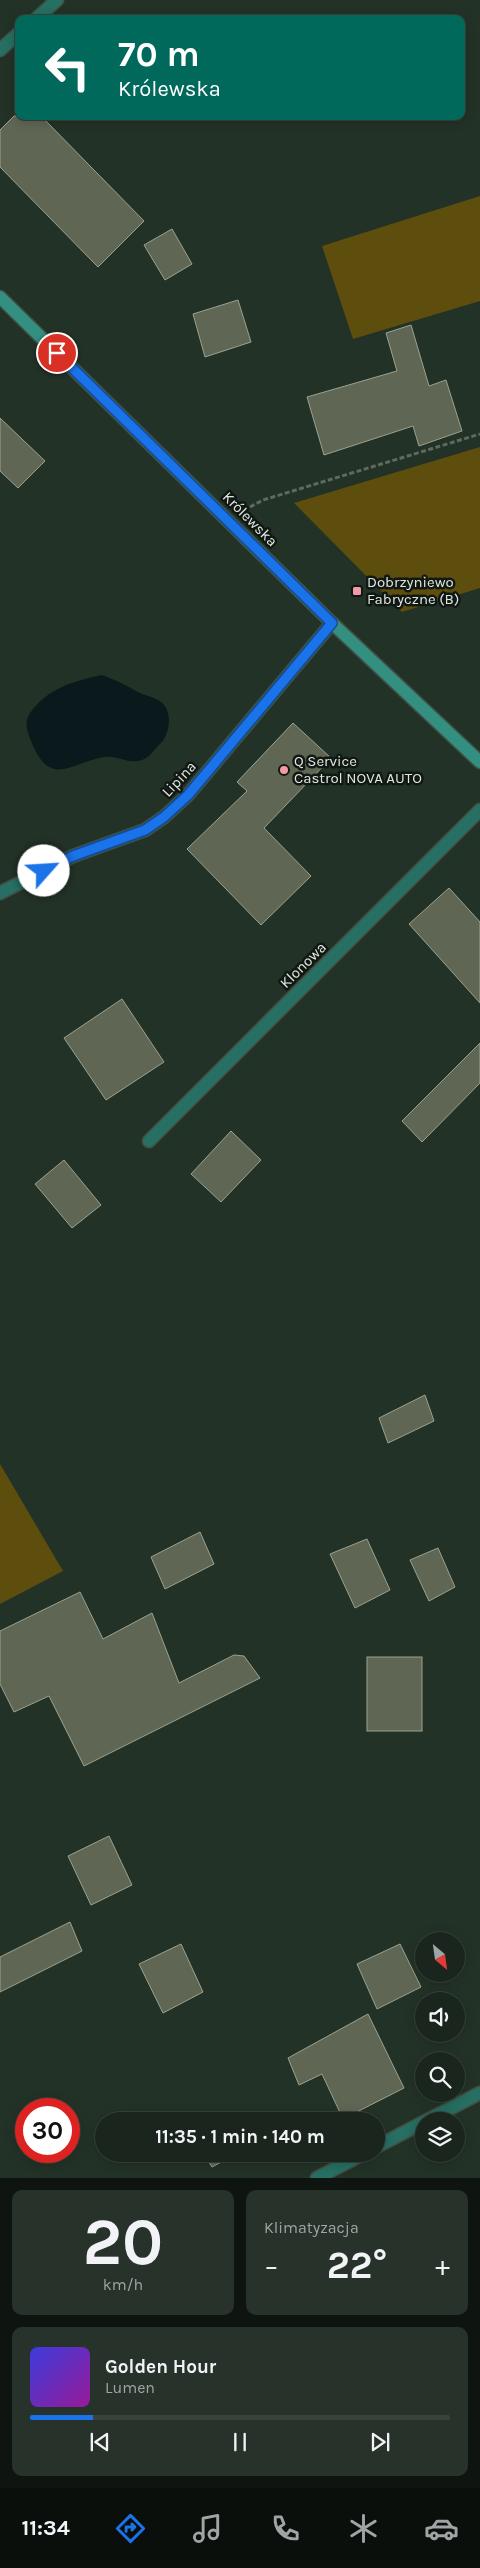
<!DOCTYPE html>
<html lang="pl">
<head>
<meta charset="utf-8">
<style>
	:root { --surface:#1a261d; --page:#27322a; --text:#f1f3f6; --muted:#9fa5a4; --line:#38433b; --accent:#1a73e8 }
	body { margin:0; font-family:Karla,sans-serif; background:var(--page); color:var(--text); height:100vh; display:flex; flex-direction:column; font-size:19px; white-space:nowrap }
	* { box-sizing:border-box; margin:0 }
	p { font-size:16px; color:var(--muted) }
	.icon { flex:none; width:28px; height:28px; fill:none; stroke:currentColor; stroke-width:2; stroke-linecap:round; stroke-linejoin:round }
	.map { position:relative; height:2178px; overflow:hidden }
	.sheet { display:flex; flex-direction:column; gap:12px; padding:12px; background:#0e1510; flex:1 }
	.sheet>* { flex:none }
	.banner { position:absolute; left:15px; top:15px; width:450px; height:105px; border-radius:10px; box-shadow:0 2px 12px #0003,0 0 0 1px var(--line); background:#00695c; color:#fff; overflow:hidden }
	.needle { width:32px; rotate:151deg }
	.controls { position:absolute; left:415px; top:1932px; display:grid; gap:10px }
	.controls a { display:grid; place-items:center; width:50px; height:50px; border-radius:50%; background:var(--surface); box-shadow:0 2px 12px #0003,0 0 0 1px var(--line); font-size:25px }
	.speed { position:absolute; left:15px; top:2098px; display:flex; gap:10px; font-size:25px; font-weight:700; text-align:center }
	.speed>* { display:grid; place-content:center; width:65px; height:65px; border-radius:50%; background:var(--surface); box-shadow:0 2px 12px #0003,0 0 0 1px var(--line); line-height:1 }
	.speed .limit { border:8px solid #d22; background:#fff; color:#111 }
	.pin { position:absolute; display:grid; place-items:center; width:42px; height:42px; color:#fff; margin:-21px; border:2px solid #fff; border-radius:50%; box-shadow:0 1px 5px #0007 }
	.me { position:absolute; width:55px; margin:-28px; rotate:64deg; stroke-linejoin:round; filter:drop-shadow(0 0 4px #0008) }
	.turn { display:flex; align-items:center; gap:18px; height:105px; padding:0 20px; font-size:22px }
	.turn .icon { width:65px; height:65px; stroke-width:2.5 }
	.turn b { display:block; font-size:35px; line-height:42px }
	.big { font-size:38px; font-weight:700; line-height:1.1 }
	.sheet .tile { flex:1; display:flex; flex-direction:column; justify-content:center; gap:8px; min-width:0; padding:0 18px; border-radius:10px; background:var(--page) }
	.sheet .dial { align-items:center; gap:0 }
	.dial b { font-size:65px; line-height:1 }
	.song { display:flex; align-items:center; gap:15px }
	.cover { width:60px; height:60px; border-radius:8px; background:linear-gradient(135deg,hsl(240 70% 55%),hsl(300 70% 35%)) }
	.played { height:5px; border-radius:2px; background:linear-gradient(90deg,var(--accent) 15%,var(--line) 15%) }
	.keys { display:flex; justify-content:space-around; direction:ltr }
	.heat { display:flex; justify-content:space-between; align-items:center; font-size:28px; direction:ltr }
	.sheet .tiles { flex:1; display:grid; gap:12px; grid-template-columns:1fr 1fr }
	.tile:last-child { grid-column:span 2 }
	.trip { position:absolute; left:95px; top:2112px; width:290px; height:50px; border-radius:25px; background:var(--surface); box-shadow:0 2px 12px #0003,0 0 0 1px var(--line); font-weight:700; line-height:50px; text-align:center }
	.dock { display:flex; height:80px; justify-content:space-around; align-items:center; background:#0a0f0c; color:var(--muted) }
	.dock .icon { width:35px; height:35px }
	.dock .current { color:var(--accent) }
	.dock b { font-size:22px; color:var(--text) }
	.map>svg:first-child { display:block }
	.green { fill:#5d4e0e }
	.water { fill:#0a191b }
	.building { fill:#606654; stroke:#9ba28f }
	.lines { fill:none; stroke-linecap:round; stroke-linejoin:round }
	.street-casing { stroke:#414f45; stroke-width:15 }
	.secondary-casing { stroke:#414f45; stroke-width:15 }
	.path { stroke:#5d6a60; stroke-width:3; stroke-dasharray:5 2.5; stroke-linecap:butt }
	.street { stroke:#266f62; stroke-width:12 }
	.secondary { stroke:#338f7f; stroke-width:12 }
	.route-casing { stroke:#114b97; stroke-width:12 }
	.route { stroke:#1a73e8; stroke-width:9 }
	.poi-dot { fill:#f39aa7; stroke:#111813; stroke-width:2 }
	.labels { text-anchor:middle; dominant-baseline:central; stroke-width:5; stroke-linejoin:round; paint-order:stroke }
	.street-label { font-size:15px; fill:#dfe8e0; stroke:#111813 }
	.poi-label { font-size:15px; fill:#dfe8e0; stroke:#111813; text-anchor:start }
</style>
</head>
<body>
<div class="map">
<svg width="480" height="2178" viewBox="0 0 480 2178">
	<rect width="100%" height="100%" fill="#233227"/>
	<g class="green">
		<polygon points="480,196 480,301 353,339 322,246"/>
		<polygon points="480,447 480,588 402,612 294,503"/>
		<polygon points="0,1464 63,1571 0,1604"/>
	</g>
	<path class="water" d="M 102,675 C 116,680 127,686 140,693 C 146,696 155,697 161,702 C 173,711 170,734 161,743 C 153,750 150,759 138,761 C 127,763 116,755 105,757 C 70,762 51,790 31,741 C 27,732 24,722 30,713 C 48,688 74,681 102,675 Z"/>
	<g class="building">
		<polygon points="14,116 41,116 144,221 98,267 0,167 0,130"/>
		<polygon points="172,229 192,264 165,280 144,245"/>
		<polygon points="238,300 251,342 205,357 193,314"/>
		<polygon points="411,325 429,386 446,380 462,431 419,446 413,426 324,455 307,397 397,371 386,333"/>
		<polygon points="0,418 45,461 18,488 0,471"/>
		<polygon points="293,723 331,758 264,828 311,876 261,925 187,849 247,791 237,782"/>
		<polygon points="449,888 480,922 480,1003 409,924"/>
		<polygon points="122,999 164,1062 106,1100 64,1038"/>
		<polygon points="480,1043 480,1083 422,1142 402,1121"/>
		<polygon points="231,1131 261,1160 221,1202 191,1174"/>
		<polygon points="64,1160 101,1205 72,1228 35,1184"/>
		<polygon points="425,1395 434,1421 388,1443 379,1418"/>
		<polygon points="200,1532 214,1564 165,1589 151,1557"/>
		<polygon points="367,1539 390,1590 355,1608 330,1554"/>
		<polygon points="438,1548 455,1587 429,1601 410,1560"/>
		<polygon points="80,1592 103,1639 152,1613 179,1683 234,1655 244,1656 260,1678 84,1766 49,1696 14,1712 0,1684 0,1631"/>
		<rect x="367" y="1657" width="55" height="74"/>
		<polygon points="109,1836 132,1885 91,1905 68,1856"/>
		<polygon points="70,1922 82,1951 0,1992 0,1957"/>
		<polygon points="181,1944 203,1992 163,2013 139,1964"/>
		<polygon points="400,1944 421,1987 377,2009 357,1964"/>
		<polygon points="368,2014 404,2088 343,2119 322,2074 299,2085 288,2058"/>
		<polygon points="204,2154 236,2154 212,2167"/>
	</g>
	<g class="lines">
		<g class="street-casing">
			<g id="street">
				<polyline points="36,19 57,0"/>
				<polyline points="0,50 19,33"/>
				<polyline points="0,893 73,856 145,830 164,817 188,795 332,623"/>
				<polyline points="149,1141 480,810"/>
				<polyline points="426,2121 480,2093"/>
				<polyline points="376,2147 424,2122"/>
				<polyline points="317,2178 363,2154"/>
			</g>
		</g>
		<g class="secondary-casing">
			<polyline id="secondary" points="0,297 332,623 480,762"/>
		</g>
		<polyline class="path" points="250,507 263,500 480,434"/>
		<use href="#street" class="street"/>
		<use href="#secondary" class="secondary"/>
	</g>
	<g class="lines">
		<g class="route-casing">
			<polyline id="route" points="44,871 73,856 145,830 164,817 188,795 332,623 57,353"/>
		</g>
		<use href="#route" class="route"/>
	</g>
	<g class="poi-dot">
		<rect x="352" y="586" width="10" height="10" rx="2.5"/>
		<circle cx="284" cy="770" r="5"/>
	</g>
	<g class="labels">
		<g class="street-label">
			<text transform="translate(250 519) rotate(45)">Królewska</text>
			<text transform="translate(179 779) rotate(-47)">Lipina</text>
			<text transform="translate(303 965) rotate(-45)">Klonowa</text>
		</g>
		<g class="poi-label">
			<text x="367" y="582">Dobrzyniewo<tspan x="367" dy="17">Fabryczne (B)</tspan></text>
			<text x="294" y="761">Q Service<tspan x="294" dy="17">Castrol NOVA AUTO</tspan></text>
		</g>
	</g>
</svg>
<div class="controls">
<a><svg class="needle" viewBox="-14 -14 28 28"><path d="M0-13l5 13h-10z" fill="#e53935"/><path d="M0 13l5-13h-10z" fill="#9fa5a4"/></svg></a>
<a><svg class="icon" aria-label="sound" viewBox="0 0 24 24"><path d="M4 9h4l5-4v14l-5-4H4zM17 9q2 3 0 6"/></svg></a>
<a><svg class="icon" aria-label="search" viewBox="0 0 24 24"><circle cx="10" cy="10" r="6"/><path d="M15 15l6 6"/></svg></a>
<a><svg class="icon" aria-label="layers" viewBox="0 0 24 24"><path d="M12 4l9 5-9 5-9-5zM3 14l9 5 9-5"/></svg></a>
</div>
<div class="speed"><div class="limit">30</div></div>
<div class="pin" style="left:57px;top:353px;background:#d93025"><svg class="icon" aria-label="arrive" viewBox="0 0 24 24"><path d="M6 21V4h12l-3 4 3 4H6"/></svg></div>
<svg class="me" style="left:44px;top:871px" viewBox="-20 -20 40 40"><circle r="19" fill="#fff"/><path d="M0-13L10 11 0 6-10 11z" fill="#1a73e8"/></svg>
<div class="trip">11:35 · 1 min · 140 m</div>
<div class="banner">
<div class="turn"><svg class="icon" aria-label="left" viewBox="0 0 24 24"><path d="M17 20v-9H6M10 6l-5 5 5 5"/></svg><div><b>70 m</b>Królewska</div></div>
</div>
</div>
<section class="sheet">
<div class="tiles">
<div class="tile dial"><b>20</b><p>km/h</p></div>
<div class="tile"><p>Klimatyzacja</p>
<div class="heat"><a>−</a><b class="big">22°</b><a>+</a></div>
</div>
<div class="tile">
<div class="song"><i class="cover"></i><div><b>Golden Hour</b><p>Lumen</p></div></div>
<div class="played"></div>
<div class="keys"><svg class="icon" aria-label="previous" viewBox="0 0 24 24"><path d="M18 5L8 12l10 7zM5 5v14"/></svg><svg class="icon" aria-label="pause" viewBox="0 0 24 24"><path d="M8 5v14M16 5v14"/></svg><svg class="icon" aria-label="next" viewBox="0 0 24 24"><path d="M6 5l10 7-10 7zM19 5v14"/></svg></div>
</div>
</div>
</section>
<nav class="dock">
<b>11:34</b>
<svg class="icon current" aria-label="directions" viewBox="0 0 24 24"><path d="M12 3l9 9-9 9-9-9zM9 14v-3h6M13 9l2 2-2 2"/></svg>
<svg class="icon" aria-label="music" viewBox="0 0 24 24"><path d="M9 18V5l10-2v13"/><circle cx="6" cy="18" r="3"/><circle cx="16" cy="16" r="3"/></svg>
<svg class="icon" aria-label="phone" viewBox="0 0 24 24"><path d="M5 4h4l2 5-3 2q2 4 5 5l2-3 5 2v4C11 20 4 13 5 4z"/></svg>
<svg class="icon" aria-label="climate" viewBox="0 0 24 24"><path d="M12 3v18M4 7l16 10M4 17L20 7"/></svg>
<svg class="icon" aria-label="car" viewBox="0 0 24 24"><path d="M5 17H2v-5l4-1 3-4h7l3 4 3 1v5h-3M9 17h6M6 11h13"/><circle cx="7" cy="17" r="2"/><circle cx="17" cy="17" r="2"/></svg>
</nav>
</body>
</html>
